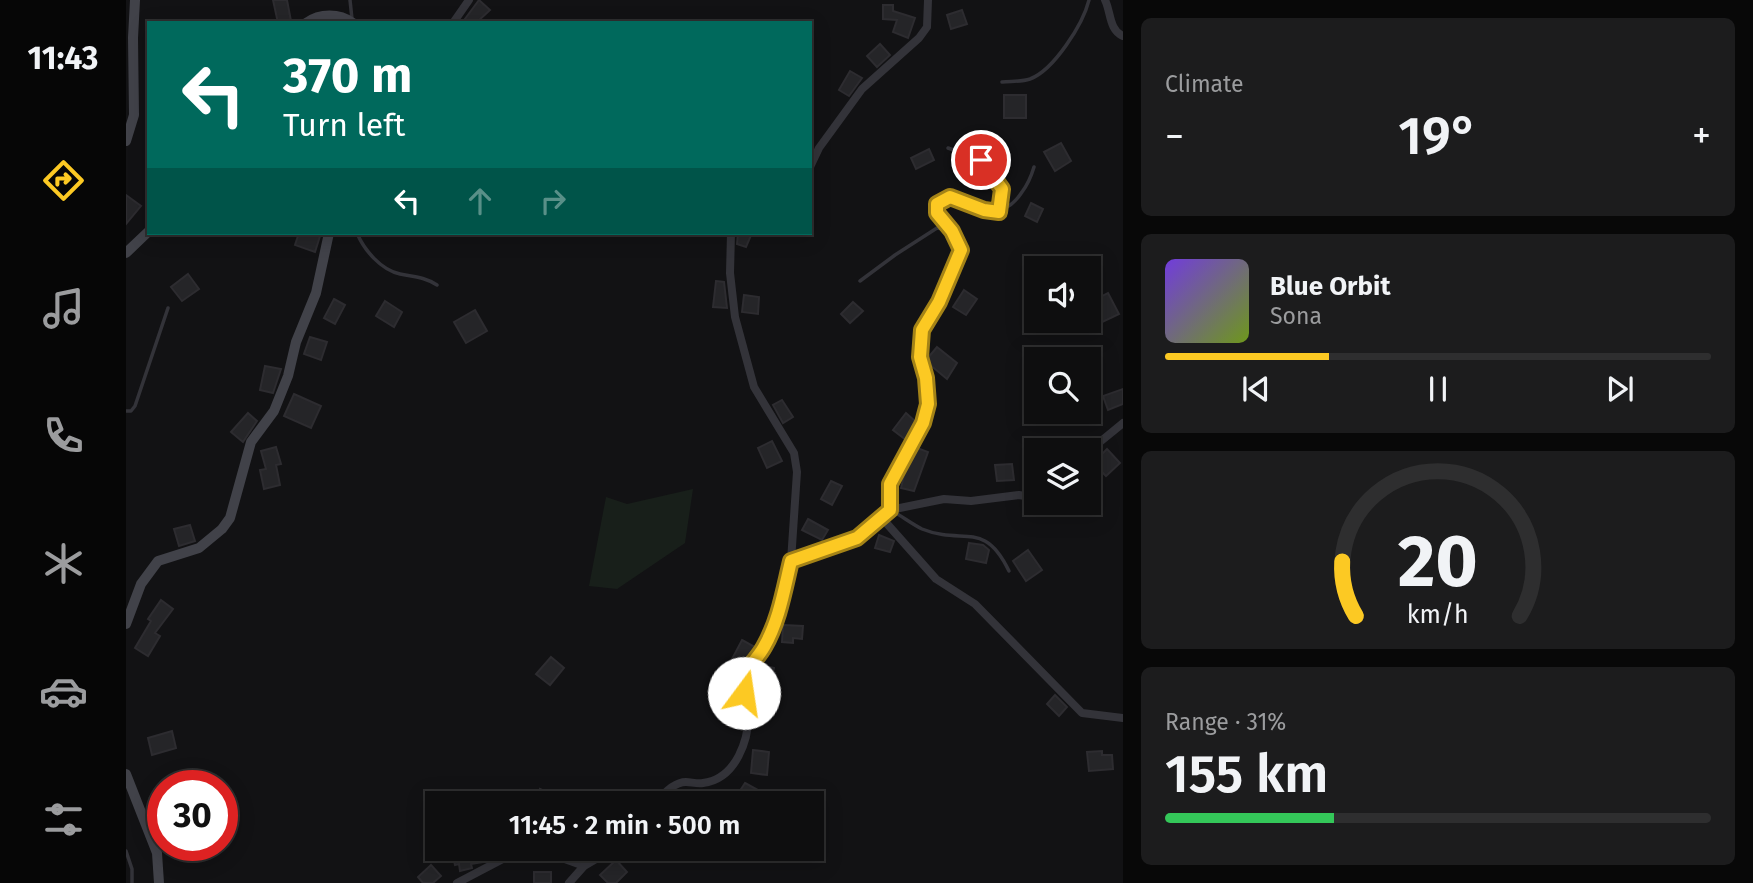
<!DOCTYPE html>
<html lang="en">
<head>
<meta charset="utf-8">
<style>
	:root { --surface:#0e0e0f; --page:#1c1c1d; --text:#f1f3f6; --muted:#9b9c9e; --line:#2e2e2f; --accent:#fcc923 }
	body { margin:0; font-family:"Fira Sans",sans-serif; background:var(--page); color:var(--text); height:100vh; display:flex; flex-direction:column; font-size:26px; white-space:nowrap }
	* { box-sizing:border-box; margin:0 }
	p { font-size:23px; color:var(--muted) }
	.icon { flex:none; width:38px; height:38px; fill:none; stroke:currentColor; stroke-width:2; stroke-linecap:round; stroke-linejoin:round }
	.map { position:relative; flex:1; overflow:hidden }
	.side { display:flex; flex-direction:column; gap:18px; padding:18px; background:#080808; width:630px }
	.side>* { flex:none }
	.top-card { position:absolute; left:21px; top:21px; width:665px; height:214px; border-radius:0px; box-shadow:0 4px 18px #0003,0 0 0 2px var(--line); background:#00695c; color:#fff; overflow:hidden }
	.buttons { position:absolute; left:898px; top:256px; display:grid; gap:14px }
	.buttons a { display:grid; place-items:center; width:77px; height:77px; border-radius:0px; background:var(--surface); box-shadow:0 4px 18px #0003,0 0 0 2px var(--line); font-size:35px }
	.speed { position:absolute; left:21px; top:770px; display:flex; gap:14px; font-size:35px; font-weight:700; text-align:center }
	.speed>* { display:grid; place-content:center; width:91px; height:91px; border-radius:50%; background:var(--surface); box-shadow:0 4px 18px #0003,0 0 0 2px var(--line); line-height:1 }
	.speed .limit { border:10px solid #d22; background:#fff; color:#111 }
	.pin { position:absolute; display:grid; place-items:center; width:60px; height:60px; color:#fff; margin:-30px; border:4px solid #fff; border-radius:50%; box-shadow:0 2px 7px #0007 }
	.me { position:absolute; width:77px; margin:-38px; rotate:14deg; stroke-linejoin:round; filter:drop-shadow(0 0 5px #0008) }
	.turn { display:flex; align-items:center; gap:24px; height:147px; padding:0 21px; font-size:32px }
	.turn .icon { width:91px; height:91px; stroke-width:2.5 }
	.turn b { display:block; font-size:49px; line-height:60px }
	.lanes { display:flex; align-items:center; height:66px; padding:0 21px; background:#0003; justify-content:center; gap:35px; direction:ltr }
	.lanes .off { opacity:.35 }
	.big { font-size:52px; font-weight:600; line-height:1.1 }
	.side .tile { flex:1; display:flex; flex-direction:column; justify-content:center; gap:10px; min-width:0; padding:0 24px; border-radius:10px; background:var(--page) }
	.side .dial { align-items:center; gap:0 }
	.dial svg { height:182px; overflow:visible; fill:none; stroke:var(--line); stroke-width:7; stroke-linecap:round; text-anchor:middle }
	.dial text { fill:var(--text); stroke:none }
	.song { display:flex; align-items:center; gap:21px }
	.cover { width:84px; height:84px; border-radius:10px; background:linear-gradient(135deg,hsl(260 70% 55%),hsl(80 70% 35%)) }
	.played { height:7px; border-radius:4px; background:linear-gradient(90deg,var(--accent) 30%,var(--line) 30%) }
	.keys { display:flex; justify-content:space-around; direction:ltr }
	.heat { display:flex; justify-content:space-between; align-items:center; font-size:38px; direction:ltr }
	.charge { height:10px; border-radius:5px; background:linear-gradient(90deg,#34c759 31%,var(--line) 0) }
	.trip { position:absolute; left:299px; top:791px; width:399px; height:70px; border-radius:0px; background:var(--surface); box-shadow:0 4px 18px #0003,0 0 0 2px var(--line); font-weight:600; line-height:70px; text-align:center }
	main { display:flex; flex:1; min-height:0 }
	.dock { display:flex; flex-direction:column; width:126px; justify-content:space-around; align-items:center; background:#060606; color:var(--muted) }
	.dock .icon { width:49px; height:49px }
	.dock .selected { color:var(--accent) }
	.dock b { font-size:32px; color:var(--text) }
	.map>svg:first-child { display:block }
	.green { fill:#181f1a }
	.building { fill:#252528; stroke:#2d2c30; stroke-width:2 }
	.lines { fill:none; stroke-linecap:round; stroke-linejoin:round }
	.lane { stroke:#333339; stroke-width:3.5 }
	.street { stroke:#333339; stroke-width:8 }
	.secondary { stroke:#414249; stroke-width:10 }
	.route-casing { stroke:#a48317; stroke-width:18 }
	.route { stroke:#fcc923; stroke-width:12 }
</style>
</head>
<body>
<main>
<nav class="dock">
<b>11:43</b>
<svg class="icon selected" aria-label="directions" viewBox="0 0 24 24"><path d="M12 3l9 9-9 9-9-9zM9 14v-3h6M13 9l2 2-2 2"/></svg>
<svg class="icon" aria-label="music" viewBox="0 0 24 24"><path d="M9 18V5l10-2v13"/><circle cx="6" cy="18" r="3"/><circle cx="16" cy="16" r="3"/></svg>
<svg class="icon" aria-label="phone" viewBox="0 0 24 24"><path d="M5 4h4l2 5-3 2q2 4 5 5l2-3 5 2v4C11 20 4 13 5 4z"/></svg>
<svg class="icon" aria-label="climate" viewBox="0 0 24 24"><path d="M12 3v18M4 7l16 10M4 17L20 7"/></svg>
<svg class="icon" aria-label="car" viewBox="0 0 24 24"><path d="M5 17H2v-5l4-1 3-4h7l3 4 3 1v5h-3M9 17h6M6 11h13"/><circle cx="7" cy="17" r="2"/><circle cx="17" cy="17" r="2"/></svg>
<svg class="icon" aria-label="filters" viewBox="0 0 24 24"><path d="M4 7h16M4 17h16"/><circle cx="9" cy="7" r="2"/><circle cx="15" cy="17" r="2"/></svg>
</nav>
<div class="map">
<svg width="997" height="883" viewBox="0 0 997 883">
	<rect width="100%" height="100%" fill="#121214"/>
	<polygon class="green" points="567,489 559,543 491,589 463,586 480,497 501,504"/>
	<g class="building">
		<polygon points="147,0 161,0 165,21 152,23"/>
		<polygon points="353,0 364,10 350,23 336,23"/>
		<polygon points="757,5 767,5 767,11 789,18 782,38 767,32 771,20 757,19"/>
		<polygon points="836,10 841,24 825,29 821,15"/>
		<polygon points="754,44 764,55 751,67 741,56"/>
		<polygon points="724,71 736,78 723,96 713,90"/>
		<rect x="878" y="95" width="22" height="23"/>
		<polygon points="935,143 945,161 929,171 918,152"/>
		<polygon points="803,149 808,160 790,169 785,158"/>
		<polygon points="0,195 15,206 0,224"/>
		<polygon points="905,203 917,209 911,222 899,216"/>
		<polygon points="173,233 195,233 189,252 169,245"/>
		<polygon points="612,233 626,233 620,247 611,244"/>
		<polygon points="62,274 73,289 56,301 45,287"/>
		<polygon points="590,281 598,282 601,308 587,307"/>
		<polygon points="838,290 851,299 840,315 827,307"/>
		<polygon points="982,293 993,314 968,326 962,314 962,303"/>
		<polygon points="618,295 633,297 632,314 616,312"/>
		<polygon points="208,299 219,305 209,324 198,318"/>
		<polygon points="259,301 276,312 268,327 250,316"/>
		<polygon points="727,302 737,311 724,323 715,314"/>
		<polygon points="349,310 361,331 340,343 328,322"/>
		<polygon points="184,337 201,342 195,360 178,354"/>
		<polygon points="811,347 831,363 821,379 803,364 801,359"/>
		<polygon points="139,366 155,369 147,393 134,390"/>
		<polygon points="997,389 997,404 982,410 977,396"/>
		<polygon points="168,394 195,406 185,428 158,416"/>
		<polygon points="656,400 667,417 657,423 647,405"/>
		<polygon points="122,413 131,421 117,442 105,432"/>
		<polygon points="780,413 790,422 780,440 767,430"/>
		<polygon points="646,441 656,461 641,468 632,448"/>
		<polygon points="150,447 155,464 150,465 154,485 138,489 134,470 140,469 135,451"/>
		<polygon points="791,448 802,452 788,491 775,488 779,471"/>
		<polygon points="981,449 994,463 980,476 967,463"/>
		<polygon points="886,464 888,480 871,481 869,465"/>
		<polygon points="705,481 716,486 706,505 695,499"/>
		<polygon points="682,519 702,530 696,540 676,530"/>
		<polygon points="64,525 69,541 53,546 48,529"/>
		<polygon points="753,535 768,541 764,552 749,548"/>
		<polygon points="843,543 857,545 863,550 860,563 840,559"/>
		<polygon points="902,550 916,570 900,581 887,561"/>
		<polygon points="35,600 47,609 29,633 34,636 22,656 9,648 25,621 22,619"/>
		<polygon points="657,625 677,626 676,639 667,638 667,643 656,642"/>
		<polygon points="616,640 629,647 617,664 606,659"/>
		<polygon points="425,657 438,668 424,685 410,674"/>
		<polygon points="636,665 648,668 647,673 649,673 645,693 626,689 630,670 635,670"/>
		<polygon points="929,695 941,707 933,716 921,704"/>
		<polygon points="46,731 50,748 26,755 22,738"/>
		<polygon points="627,750 643,752 641,775 625,773"/>
		<polygon points="976,751 976,755 986,755 987,769 963,771 961,752"/>
		<polygon points="619,783 634,791 626,803 613,803 608,800"/>
		<polygon points="414,789 430,796 427,803 411,803"/>
		<polygon points="325,849 372,849 373,854 357,862 345,864 346,868 334,871 333,864 329,865"/>
		<polygon points="490,860 501,872 490,883 482,883 474,875"/>
		<polygon points="305,865 315,876 307,883 297,883 292,877"/>
		<rect x="408" y="872" width="17" height="11"/>
	</g>
	<g class="lines">
		<g class="lane">
			<polyline points="224,0 226,19"/>
			<path d="M 876,82 C 885,81 895,82 904,79 C 928,70 957,24 963,0"/>
			<polyline points="822,148 855,160 876,189 873,212"/>
			<path d="M 231,233 C 238,250 255,270 274,274 C 288,277 299,277 311,285"/>
			<path d="M 834,248 L 826,231 L 811,213 L 811,204 L 823,196 C 852,209 876,223 896,192 C 902,184 905,177 908,167"/>
			<polyline points="734,281 769,255 811,228 824,230"/>
			<polyline points="0,411 5,411 9,406 42,308"/>
			<path d="M 768,512 C 777,517 786,524 796,529 C 838,546 858,519 883,571"/>
			<polyline points="0,851 6,869 6,883"/>
		</g>
		<g class="street">
			<path d="M 979,0 C 985,12 983,30 997,36"/>
			<polyline points="327,23 343,0"/>
			<polyline points="684,167 693,148 736,89 793,38 801,27 802,0"/>
			<polyline points="962,456 969,446 997,423"/>
			<polyline points="764,510 763,484 797,423 802,404 800,378 794,357 796,330 813,302 835,250"/>
			<polyline points="755,517 810,579 849,604 956,713 997,718"/>
			<polyline points="665,561 731,539 764,510 818,499 845,501 893,495 910,498"/>
			<polyline points="404,803 404,798"/>
			<path d="M 530,803 C 537,794 548,782 560,782 C 565,782 571,784 577,783 C 610,779 624,739 622,711 C 621,700 617,689 614,679 L 636,651 L 652,614 L 665,561 L 671,472 L 668,453 L 628,387 L 609,317 L 604,273 L 605,233"/>
			<polyline points="411,849 458,866"/>
			<polyline points="331,883 396,849"/>
			<polyline points="443,883 458,866 487,849"/>
		</g>
		<g class="secondary">
			<path d="M 180,23 C 194,13 213,13 227,23"/>
			<polyline points="0,141 8,115 7,38 9,0"/>
			<polyline points="0,253 23,231"/>
			<polyline points="0,624 15,584 32,561 73,548 96,529 104,518 125,442 148,411 162,376 170,342 190,293 203,233"/>
			<polyline points="0,774 31,853 33,883"/>
		</g>
	</g>
	<g class="lines">
		<g class="route-casing">
			<path id="route" d="M 618,693 L 614,679 C 621,668 632,658 638,647 C 653,621 658,590 665,561 L 731,538 L 764,510 L 764,484 L 797,423 L 802,404 L 800,378 L 794,357 L 796,330 L 813,302 L 835,250 L 826,231 L 811,213 L 811,204 L 824,197 L 858,210 L 873,212 L 876,189 L 855,160"/>
		</g>
		<use href="#route" class="route"/>
	</g>
</svg>
<div class="buttons">
<a><svg class="icon" aria-label="sound" viewBox="0 0 24 24"><path d="M4 9h4l5-4v14l-5-4H4zM17 9q2 3 0 6"/></svg></a>
<a><svg class="icon" aria-label="search" viewBox="0 0 24 24"><circle cx="10" cy="10" r="6"/><path d="M15 15l6 6"/></svg></a>
<a><svg class="icon" aria-label="layers" viewBox="0 0 24 24"><path d="M12 4l9 5-9 5-9-5zM3 14l9 5 9-5"/></svg></a>
</div>
<div class="speed"><div class="limit">30</div></div>
<div class="pin" style="left:855px;top:160px;background:#d93025"><svg class="icon" aria-label="arrive" viewBox="0 0 24 24"><path d="M6 21V4h12l-3 4 3 4H6"/></svg></div>
<svg class="me" style="left:618px;top:693px" viewBox="-20 -20 40 40"><circle r="19" fill="#fff"/><path d="M0-13L10 11 0 6-10 11z" fill="#fcc923"/></svg>
<div class="trip">11:45 · 2 min · 500 m</div>
<div class="top-card">
<div class="turn"><svg class="icon" aria-label="left" viewBox="0 0 24 24"><path d="M17 20v-9H6M10 6l-5 5 5 5"/></svg><div><b>370 m</b>Turn left</div></div>
<div class="lanes"><svg class="icon" aria-label="left" viewBox="0 0 24 24"><path d="M17 20v-9H6M10 6l-5 5 5 5"/></svg><svg class="icon off" aria-label="ahead" viewBox="0 0 24 24"><path d="M12 20V5M6 11l6-6 6 6"/></svg><svg class="icon off" aria-label="right" viewBox="0 0 24 24"><path d="M7 20v-9h11M14 6l5 5-5 5"/></svg></div>
</div>
</div>
<section class="side">
<div class="tile"><p>Climate</p>
<div class="heat"><a>−</a><b class="big">19°</b><a>+</a></div>
</div>
<div class="tile">
<div class="song"><i class="cover"></i><div><b>Blue Orbit</b><p>Sona</p></div></div>
<div class="played"></div>
<div class="keys"><svg class="icon" aria-label="previous" viewBox="0 0 24 24"><path d="M18 5L8 12l10 7zM5 5v14"/></svg><svg class="icon" aria-label="pause" viewBox="0 0 24 24"><path d="M8 5v14M16 5v14"/></svg><svg class="icon" aria-label="next" viewBox="0 0 24 24"><path d="M6 5l10 7-10 7zM19 5v14"/></svg></div>
</div>
<div class="tile dial"><svg viewBox="0 0 100 80">
<path d="M14 69A42 42 0 1 1 86 69"/>
<path d="M14 69A42 42 0 0 1 8 45" stroke="#fcc923"/>
<text x="50" y="56" font-size="32" font-weight="700">20</text>
<text x="50" y="72" font-size="11">km/h</text>
</svg></div>
<div class="tile"><p>Range · 31%</p><b class="big">155 km</b><div class="charge"></div></div>
</section>
</main>
</body>
</html>
